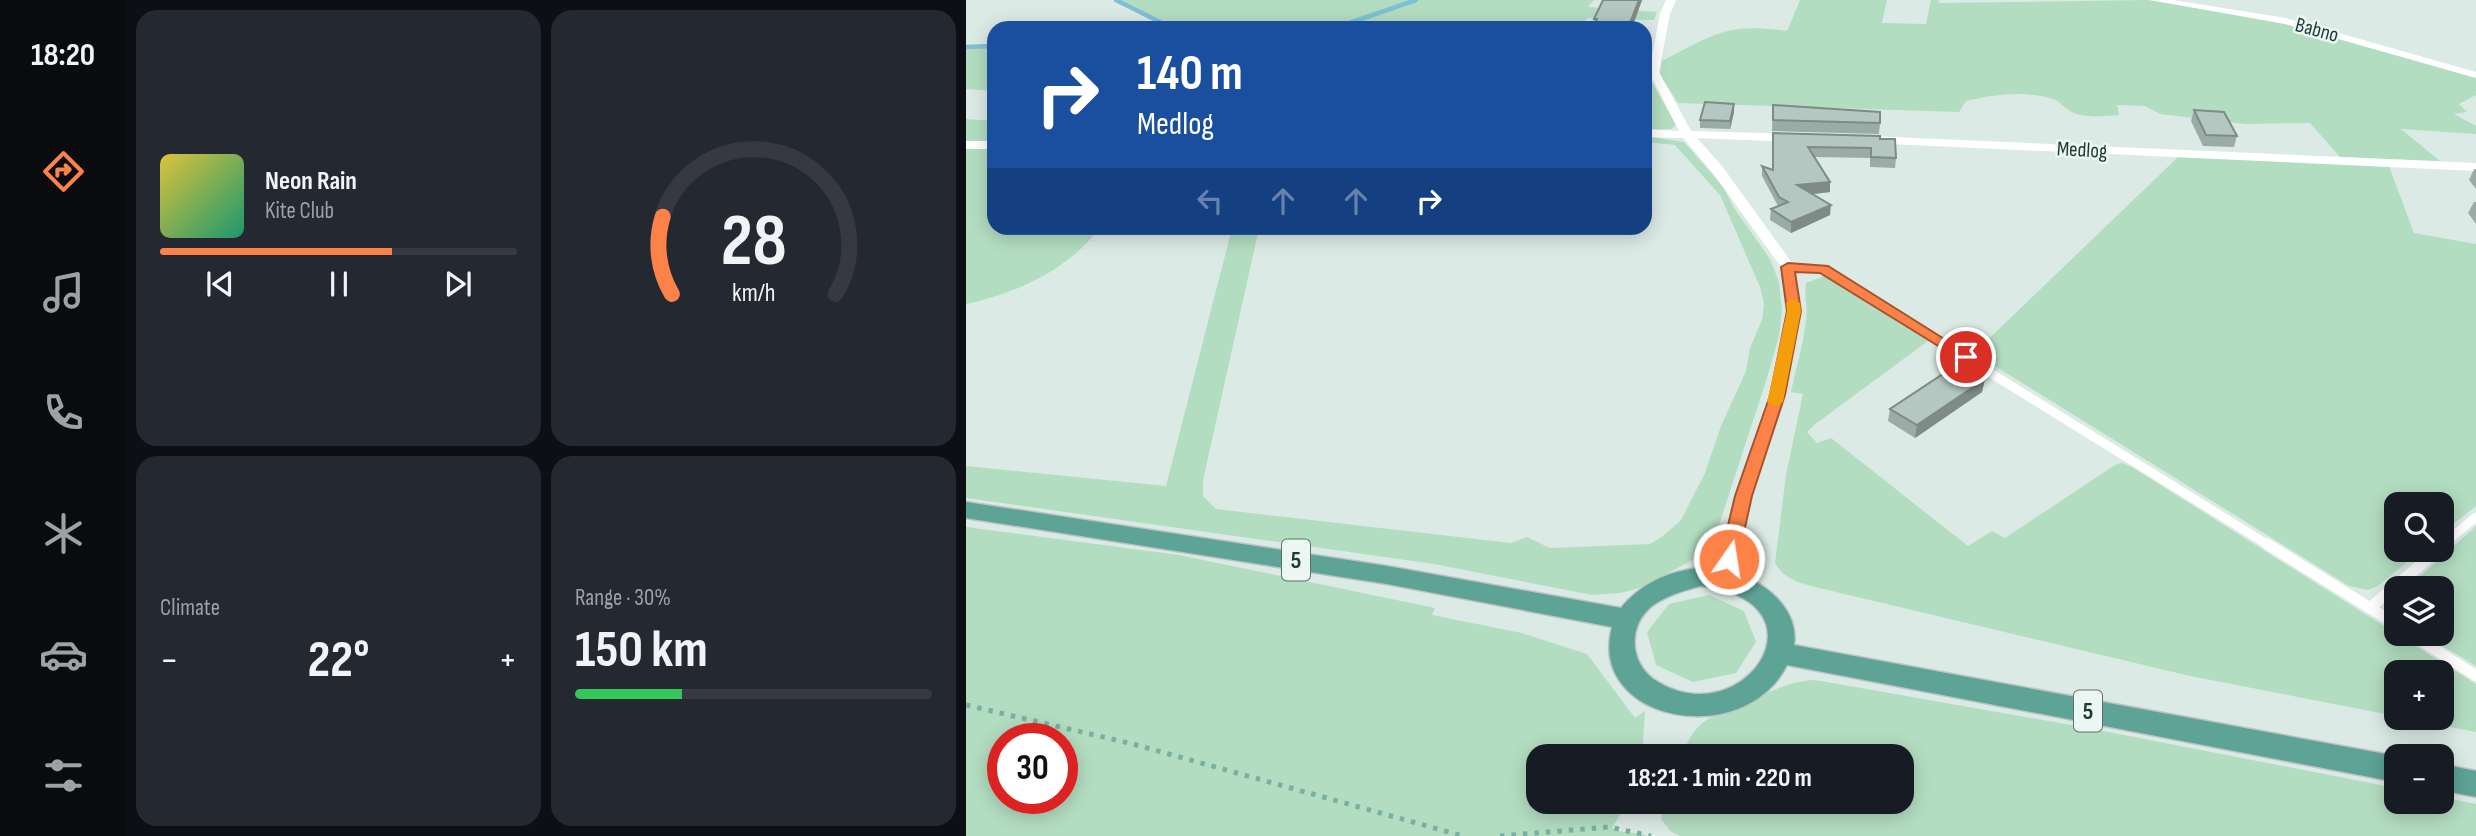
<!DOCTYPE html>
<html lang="en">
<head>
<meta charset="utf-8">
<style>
	:root { --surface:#171b24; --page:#242831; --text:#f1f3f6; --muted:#9ea1a6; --line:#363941; --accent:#fc8248 }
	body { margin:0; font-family:"Sofia Sans Condensed",sans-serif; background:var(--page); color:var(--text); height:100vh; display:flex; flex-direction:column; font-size:26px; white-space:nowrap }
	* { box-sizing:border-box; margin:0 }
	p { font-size:23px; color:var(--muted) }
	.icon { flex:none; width:38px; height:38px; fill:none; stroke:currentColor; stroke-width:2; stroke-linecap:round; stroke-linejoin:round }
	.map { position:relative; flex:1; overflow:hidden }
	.sheet { display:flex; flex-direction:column; gap:10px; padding:10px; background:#0d0f14; width:840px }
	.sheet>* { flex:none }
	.hud { position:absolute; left:21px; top:21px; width:665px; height:214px; border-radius:21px; box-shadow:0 4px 18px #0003; background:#1a4fa0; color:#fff; overflow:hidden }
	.buttons { position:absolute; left:1418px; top:492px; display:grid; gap:14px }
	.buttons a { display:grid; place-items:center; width:70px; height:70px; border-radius:14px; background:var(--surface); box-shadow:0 4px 18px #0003; font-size:35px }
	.speed { position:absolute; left:21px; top:723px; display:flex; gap:14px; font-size:35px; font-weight:700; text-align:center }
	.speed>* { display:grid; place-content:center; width:91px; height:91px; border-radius:50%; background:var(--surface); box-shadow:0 4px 18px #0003; line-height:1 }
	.speed .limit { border:10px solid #d22; background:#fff; color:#111 }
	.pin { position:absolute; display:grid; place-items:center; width:60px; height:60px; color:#fff; margin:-30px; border:4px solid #fff; border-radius:50%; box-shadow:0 2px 7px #0007 }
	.me { position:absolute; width:77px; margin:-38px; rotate:13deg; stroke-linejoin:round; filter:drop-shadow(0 0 5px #0008) }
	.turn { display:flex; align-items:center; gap:24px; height:147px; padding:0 35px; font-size:32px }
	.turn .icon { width:91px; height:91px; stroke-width:2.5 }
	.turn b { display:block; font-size:49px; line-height:60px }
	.lanes { display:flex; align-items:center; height:66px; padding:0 35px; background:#0003; justify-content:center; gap:35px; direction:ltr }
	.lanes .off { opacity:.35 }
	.big { font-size:52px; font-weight:700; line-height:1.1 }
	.sheet .card { flex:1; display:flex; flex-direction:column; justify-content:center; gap:10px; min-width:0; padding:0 24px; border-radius:21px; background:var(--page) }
	.sheet .dial { align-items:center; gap:0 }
	.dial svg { height:182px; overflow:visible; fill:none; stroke:var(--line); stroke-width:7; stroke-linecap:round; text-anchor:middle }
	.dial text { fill:var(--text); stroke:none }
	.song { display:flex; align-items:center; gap:21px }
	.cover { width:84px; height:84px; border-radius:10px; background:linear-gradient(135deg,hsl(50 70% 55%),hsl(160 70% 35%)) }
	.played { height:7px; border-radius:4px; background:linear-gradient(90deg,var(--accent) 65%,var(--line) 65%) }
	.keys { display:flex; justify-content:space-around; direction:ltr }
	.heat { display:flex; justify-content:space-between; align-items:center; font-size:38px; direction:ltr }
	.charge { height:10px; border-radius:5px; background:linear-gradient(90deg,#34c759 30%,var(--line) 0) }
	.sheet .tiles { flex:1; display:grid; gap:10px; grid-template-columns:repeat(2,1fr) }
	.trip { position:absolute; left:560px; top:744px; width:388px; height:70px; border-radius:21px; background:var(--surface); box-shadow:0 4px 18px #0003; font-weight:700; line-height:70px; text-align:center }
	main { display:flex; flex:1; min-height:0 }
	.tab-bar { display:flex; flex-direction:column; width:126px; justify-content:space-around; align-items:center; background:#090b0e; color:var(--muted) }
	.tab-bar .icon { width:49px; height:49px }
	.tab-bar .current { color:var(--accent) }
	.tab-bar b { font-size:32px; color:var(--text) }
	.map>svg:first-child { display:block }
	.green { fill:#b3ddc1; fill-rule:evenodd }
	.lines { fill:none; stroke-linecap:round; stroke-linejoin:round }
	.stream { stroke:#7fc0d4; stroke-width:4.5 }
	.primary-casing { stroke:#bbc4c2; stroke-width:3 }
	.path { stroke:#7ab0a3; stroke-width:5; stroke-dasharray:4.5 7; stroke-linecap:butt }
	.service-far2 { stroke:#fff; stroke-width:7 }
	.service-far1 { stroke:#fff; stroke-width:9 }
	.service { stroke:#fff; stroke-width:11 }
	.minor { fill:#fff; fill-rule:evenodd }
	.primary { fill:#5da396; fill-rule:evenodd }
	.wall { fill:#9baba6 }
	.shaded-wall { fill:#7e8b87 }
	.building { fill:#b4c7c1; stroke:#7e8b87; stroke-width:2 }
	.route { fill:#fc8248; stroke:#a4542f; stroke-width:2 }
	.slow { fill:#f59e0b }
	.labels { text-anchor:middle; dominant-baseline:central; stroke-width:5; stroke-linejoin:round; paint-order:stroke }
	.far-street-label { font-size:21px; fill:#1d3a34; stroke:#ecf6f2 }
	.shield { fill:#ecf6f2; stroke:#5b726d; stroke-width:2 }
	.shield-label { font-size:24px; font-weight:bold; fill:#1d3a34 }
</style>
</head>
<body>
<main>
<nav class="tab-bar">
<b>18:20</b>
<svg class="icon current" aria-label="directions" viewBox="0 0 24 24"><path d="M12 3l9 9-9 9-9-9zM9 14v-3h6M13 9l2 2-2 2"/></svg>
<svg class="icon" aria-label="music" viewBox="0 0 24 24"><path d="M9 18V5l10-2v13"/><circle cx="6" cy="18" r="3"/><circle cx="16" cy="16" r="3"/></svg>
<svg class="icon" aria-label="phone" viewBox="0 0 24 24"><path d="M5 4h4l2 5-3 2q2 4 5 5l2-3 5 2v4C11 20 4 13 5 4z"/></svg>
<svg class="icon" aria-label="climate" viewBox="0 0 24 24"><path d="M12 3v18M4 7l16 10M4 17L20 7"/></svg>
<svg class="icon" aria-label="car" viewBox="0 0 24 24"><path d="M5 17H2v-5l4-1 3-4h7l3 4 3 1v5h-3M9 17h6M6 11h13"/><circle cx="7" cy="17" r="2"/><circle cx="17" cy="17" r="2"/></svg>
<svg class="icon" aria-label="filters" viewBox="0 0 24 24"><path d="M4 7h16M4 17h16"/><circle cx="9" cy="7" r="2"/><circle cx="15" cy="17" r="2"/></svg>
</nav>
<section class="sheet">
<div class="tiles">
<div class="card">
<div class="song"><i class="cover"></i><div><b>Neon Rain</b><p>Kite Club</p></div></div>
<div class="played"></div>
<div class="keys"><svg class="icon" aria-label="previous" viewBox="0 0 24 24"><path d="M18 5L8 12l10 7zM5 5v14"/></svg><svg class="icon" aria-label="pause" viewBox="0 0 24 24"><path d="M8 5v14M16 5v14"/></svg><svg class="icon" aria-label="next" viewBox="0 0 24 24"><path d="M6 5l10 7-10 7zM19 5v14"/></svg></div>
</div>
<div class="card dial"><svg viewBox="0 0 100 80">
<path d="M14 69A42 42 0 1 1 86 69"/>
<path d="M14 69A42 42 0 0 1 10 35" stroke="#fc8248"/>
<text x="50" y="56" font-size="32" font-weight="700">28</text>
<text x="50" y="72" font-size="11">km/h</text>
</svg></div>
<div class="card"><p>Climate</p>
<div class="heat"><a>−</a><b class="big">22°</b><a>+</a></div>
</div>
<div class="card"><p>Range · 30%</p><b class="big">150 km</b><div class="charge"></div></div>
</div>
</section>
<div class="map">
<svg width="1510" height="836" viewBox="0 0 1510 836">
	<rect width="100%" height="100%" fill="#dceae5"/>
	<g class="green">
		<polygon points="155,0 628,0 622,7 691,12 688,20 621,18 615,28 203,28"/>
		<path d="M 834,0 L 921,0 L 916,23 L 960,24 L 965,0 L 973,0 L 973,3 L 1182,0 L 1327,24 L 1510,78 L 1510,95 L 1493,104 L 1501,112 L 1488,114 L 1510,126 L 1510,134 L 1435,129 L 1474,161 L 1374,157 L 1344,123 L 1279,124 L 1194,114 L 1179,106 L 1151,105 L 1153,115 C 1138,116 1118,119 1104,111 C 1098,108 1094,101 1087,99 C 1058,90 1028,95 1000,101 L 993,112 L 712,103 L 694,75 L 696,61 C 747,35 760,22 821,31 Z"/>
		<polygon points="28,45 28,91 0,89 0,46"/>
		<polygon points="679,55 684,56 683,77 710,125 705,129 679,130"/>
		<polygon points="0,119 28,121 28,143 0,142"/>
		<polygon points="679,136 718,142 758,188 768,208 804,259 813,282 816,310 813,336 801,378 749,537 734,556 674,588 654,593 626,595 468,564 0,498 0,466 200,486 266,228 293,228 237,480 237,496 250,509 545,543 561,537 584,548 684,544 697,536 715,520 739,473 755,426 780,371 784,348 796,320 798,303 794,287 754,195 709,145 679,142"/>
		<path d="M 0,149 L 28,149 L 28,228 L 133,228 C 104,269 49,294 0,304 Z"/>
		<polygon points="1212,157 1423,166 1448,233 1510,244 1510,506 1475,534 1475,504 1430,504 1430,550 1456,550 1412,586 1402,590 1383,586 1008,353"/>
		<path d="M 858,276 L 962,341 L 848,425 L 841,432 L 851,443 L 865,438 L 1002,546 L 1026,531 L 1039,538 L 1149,465 L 1156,463 L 1166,467 L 1510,684 L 1510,732 L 1438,718 L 1475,718 L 1475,672 L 1430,672 L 1430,716 L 1224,676 L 849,587 C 833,583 818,579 809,563 L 820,475 L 837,394 L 825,392 C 830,368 837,346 840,321 C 842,308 838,296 840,283 Z"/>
		<polygon points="1510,526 1510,666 1457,634 1475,634 1475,588 1441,588"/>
		<path d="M 0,527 L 213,555 L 469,608 L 466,615 L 556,633 L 621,654 L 669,718 L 679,711 L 676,756 L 572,756 L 572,802 L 662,802 L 646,828 C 662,836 668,830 681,836 L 0,836 ZM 37,738 L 96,738 L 96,798 L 37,798 Z"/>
		<polygon points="743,595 778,611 790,642 770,673 727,682 690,665 681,632 703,604"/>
		<path d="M 849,680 L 1117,727 L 1430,788 L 1430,802 L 1475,802 L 1475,797 L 1510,804 L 1510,836 L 714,836 L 704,831 L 695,819 L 697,802 L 936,802 L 936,756 L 716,756 C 731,713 751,717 786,700 C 808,690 824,681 849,680 Z"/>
	</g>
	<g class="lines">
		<g class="stream">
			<polyline points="150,0 206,28"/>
			<polyline points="369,28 450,0"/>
			<polyline points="0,47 28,46"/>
		</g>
		<g class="primary-casing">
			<g id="primary">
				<path d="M 0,502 L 421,566 L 655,608 C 674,584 704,570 735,568 C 776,565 835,599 828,645 L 1430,756 L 1430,782 L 821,665 C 778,751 621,722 646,627 L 421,584 L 0,518 ZM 735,586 C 866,602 779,734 692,682 C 664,666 660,627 686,606 C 701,595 717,591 735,586 Z"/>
				<polygon points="1475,764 1510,771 1510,797 1475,790"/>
			</g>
		</g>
		<g class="path">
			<polyline points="0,705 167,744 497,836"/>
			<polyline points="534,836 643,827 685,836"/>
		</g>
		<polyline class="service-far2" points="822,267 857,269 937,318"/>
		<g class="service-far1">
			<polyline points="934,317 1304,546"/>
			<polyline points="1475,546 1510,517"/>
		</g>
		<g class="service">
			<polyline points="1301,544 1430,624"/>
			<polyline points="1475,546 1477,544"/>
			<polyline points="1405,607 1472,550"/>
			<polyline points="1445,634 1510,676"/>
		</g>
		<g class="minor">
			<polygon points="700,0 710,0 704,14 693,72 725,131 828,134 834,138 828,142 731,138 756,166 829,267 836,311 820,395 787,496 768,580 765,586 758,588 751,586 748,580 769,496 802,395 820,311 815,267 746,172 717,138 679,137 679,129 713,131 683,72 694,14"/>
			<polygon points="1184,0 1207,0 1320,18 1510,72 1510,78 1319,24"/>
			<polygon points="905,136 1510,163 1510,171 901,143 901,137"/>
			<rect x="0" y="141" width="28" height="8"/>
		</g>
		<use href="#primary" class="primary"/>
	</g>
	<g class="wall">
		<polygon points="676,0 666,28 629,27 628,19"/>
		<polygon points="768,104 768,112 764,129 734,128 734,120"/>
		<polygon points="807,105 914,123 913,134 806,131"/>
		<polygon points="1228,110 1271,136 1268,147 1237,146 1225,121"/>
		<polygon points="807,133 914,139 930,158 929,168 904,167 904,158 849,157 864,182 864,192 847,194 864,215 825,233 804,220 805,209 812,206 796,176 796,166 806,170"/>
		<polygon points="1508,169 1510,169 1510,189 1503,180"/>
		<polygon points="1508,202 1510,202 1510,224 1502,213"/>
		<polygon points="1019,379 1016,392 949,438 922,421 924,409"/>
	</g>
	<g class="shaded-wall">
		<polygon points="673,0 676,0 666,28 664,28 663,25"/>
		<polygon points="768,104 768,112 764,129 764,121"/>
		<polygon points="864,182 864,192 830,196 831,185"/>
		<polygon points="865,205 864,215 825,233 825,222"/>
		<polygon points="1019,379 1016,392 949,438 951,425"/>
	</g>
	<g class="building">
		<polygon points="637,0 673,0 663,25 629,24 631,19 628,19"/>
		<polygon points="739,102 768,104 764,121 734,120"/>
		<polygon points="807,105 914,112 914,123 807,120"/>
		<polygon points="1228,110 1258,112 1271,136 1240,135"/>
		<polygon points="807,133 914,136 914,139 929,139 930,158 905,157 905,148 842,147 864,182 831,185 865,205 825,222 805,209 822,202 813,197 796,166 807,170"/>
		<polygon points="992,364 1019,379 951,425 924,409"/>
	</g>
	<polygon class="route" points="822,263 862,266 1007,357 1005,360 995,360 854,273 829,272 835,311 819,395 786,496 772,559 769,564 756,564 754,559 769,496 804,395 821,311 815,267"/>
	<polygon class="slow" points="827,299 834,303 835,311 817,402 809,407 801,402 821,311 820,303"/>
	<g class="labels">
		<g class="far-street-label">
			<text transform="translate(1351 30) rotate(15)">Babno</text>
			<text transform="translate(1116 150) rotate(3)">Medlog</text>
		</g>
		<g class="shield">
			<rect x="316" y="539.5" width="28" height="41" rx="5"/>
			<rect x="1108" y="690.5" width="28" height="41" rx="5"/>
		</g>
		<g class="shield-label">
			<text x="330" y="560">5</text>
			<text x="1122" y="711">5</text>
		</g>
	</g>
</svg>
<div class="buttons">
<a><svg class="icon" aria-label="search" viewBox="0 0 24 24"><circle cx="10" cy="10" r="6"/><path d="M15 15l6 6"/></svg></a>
<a><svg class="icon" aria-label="layers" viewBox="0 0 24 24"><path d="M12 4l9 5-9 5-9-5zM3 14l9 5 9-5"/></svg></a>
<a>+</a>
<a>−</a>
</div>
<div class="speed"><div class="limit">30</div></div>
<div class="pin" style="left:1000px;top:357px;background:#d93025"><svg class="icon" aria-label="arrive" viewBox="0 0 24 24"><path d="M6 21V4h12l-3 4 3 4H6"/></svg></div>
<svg class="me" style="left:763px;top:559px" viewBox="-20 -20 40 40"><circle r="17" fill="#fc8248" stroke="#fff" stroke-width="3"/><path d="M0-11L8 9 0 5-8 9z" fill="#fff"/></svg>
<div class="trip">18:21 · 1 min · 220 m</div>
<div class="hud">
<div class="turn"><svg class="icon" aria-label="right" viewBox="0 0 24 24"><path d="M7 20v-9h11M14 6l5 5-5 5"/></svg><div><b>140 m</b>Medlog</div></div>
<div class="lanes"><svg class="icon off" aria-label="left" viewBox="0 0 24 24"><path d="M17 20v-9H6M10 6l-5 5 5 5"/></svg><svg class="icon off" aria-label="ahead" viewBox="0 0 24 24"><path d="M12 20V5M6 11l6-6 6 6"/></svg><svg class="icon off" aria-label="ahead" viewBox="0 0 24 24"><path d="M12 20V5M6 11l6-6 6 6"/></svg><svg class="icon" aria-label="right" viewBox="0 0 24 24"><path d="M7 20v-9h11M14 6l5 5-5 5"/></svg></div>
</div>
</div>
</main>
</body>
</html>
